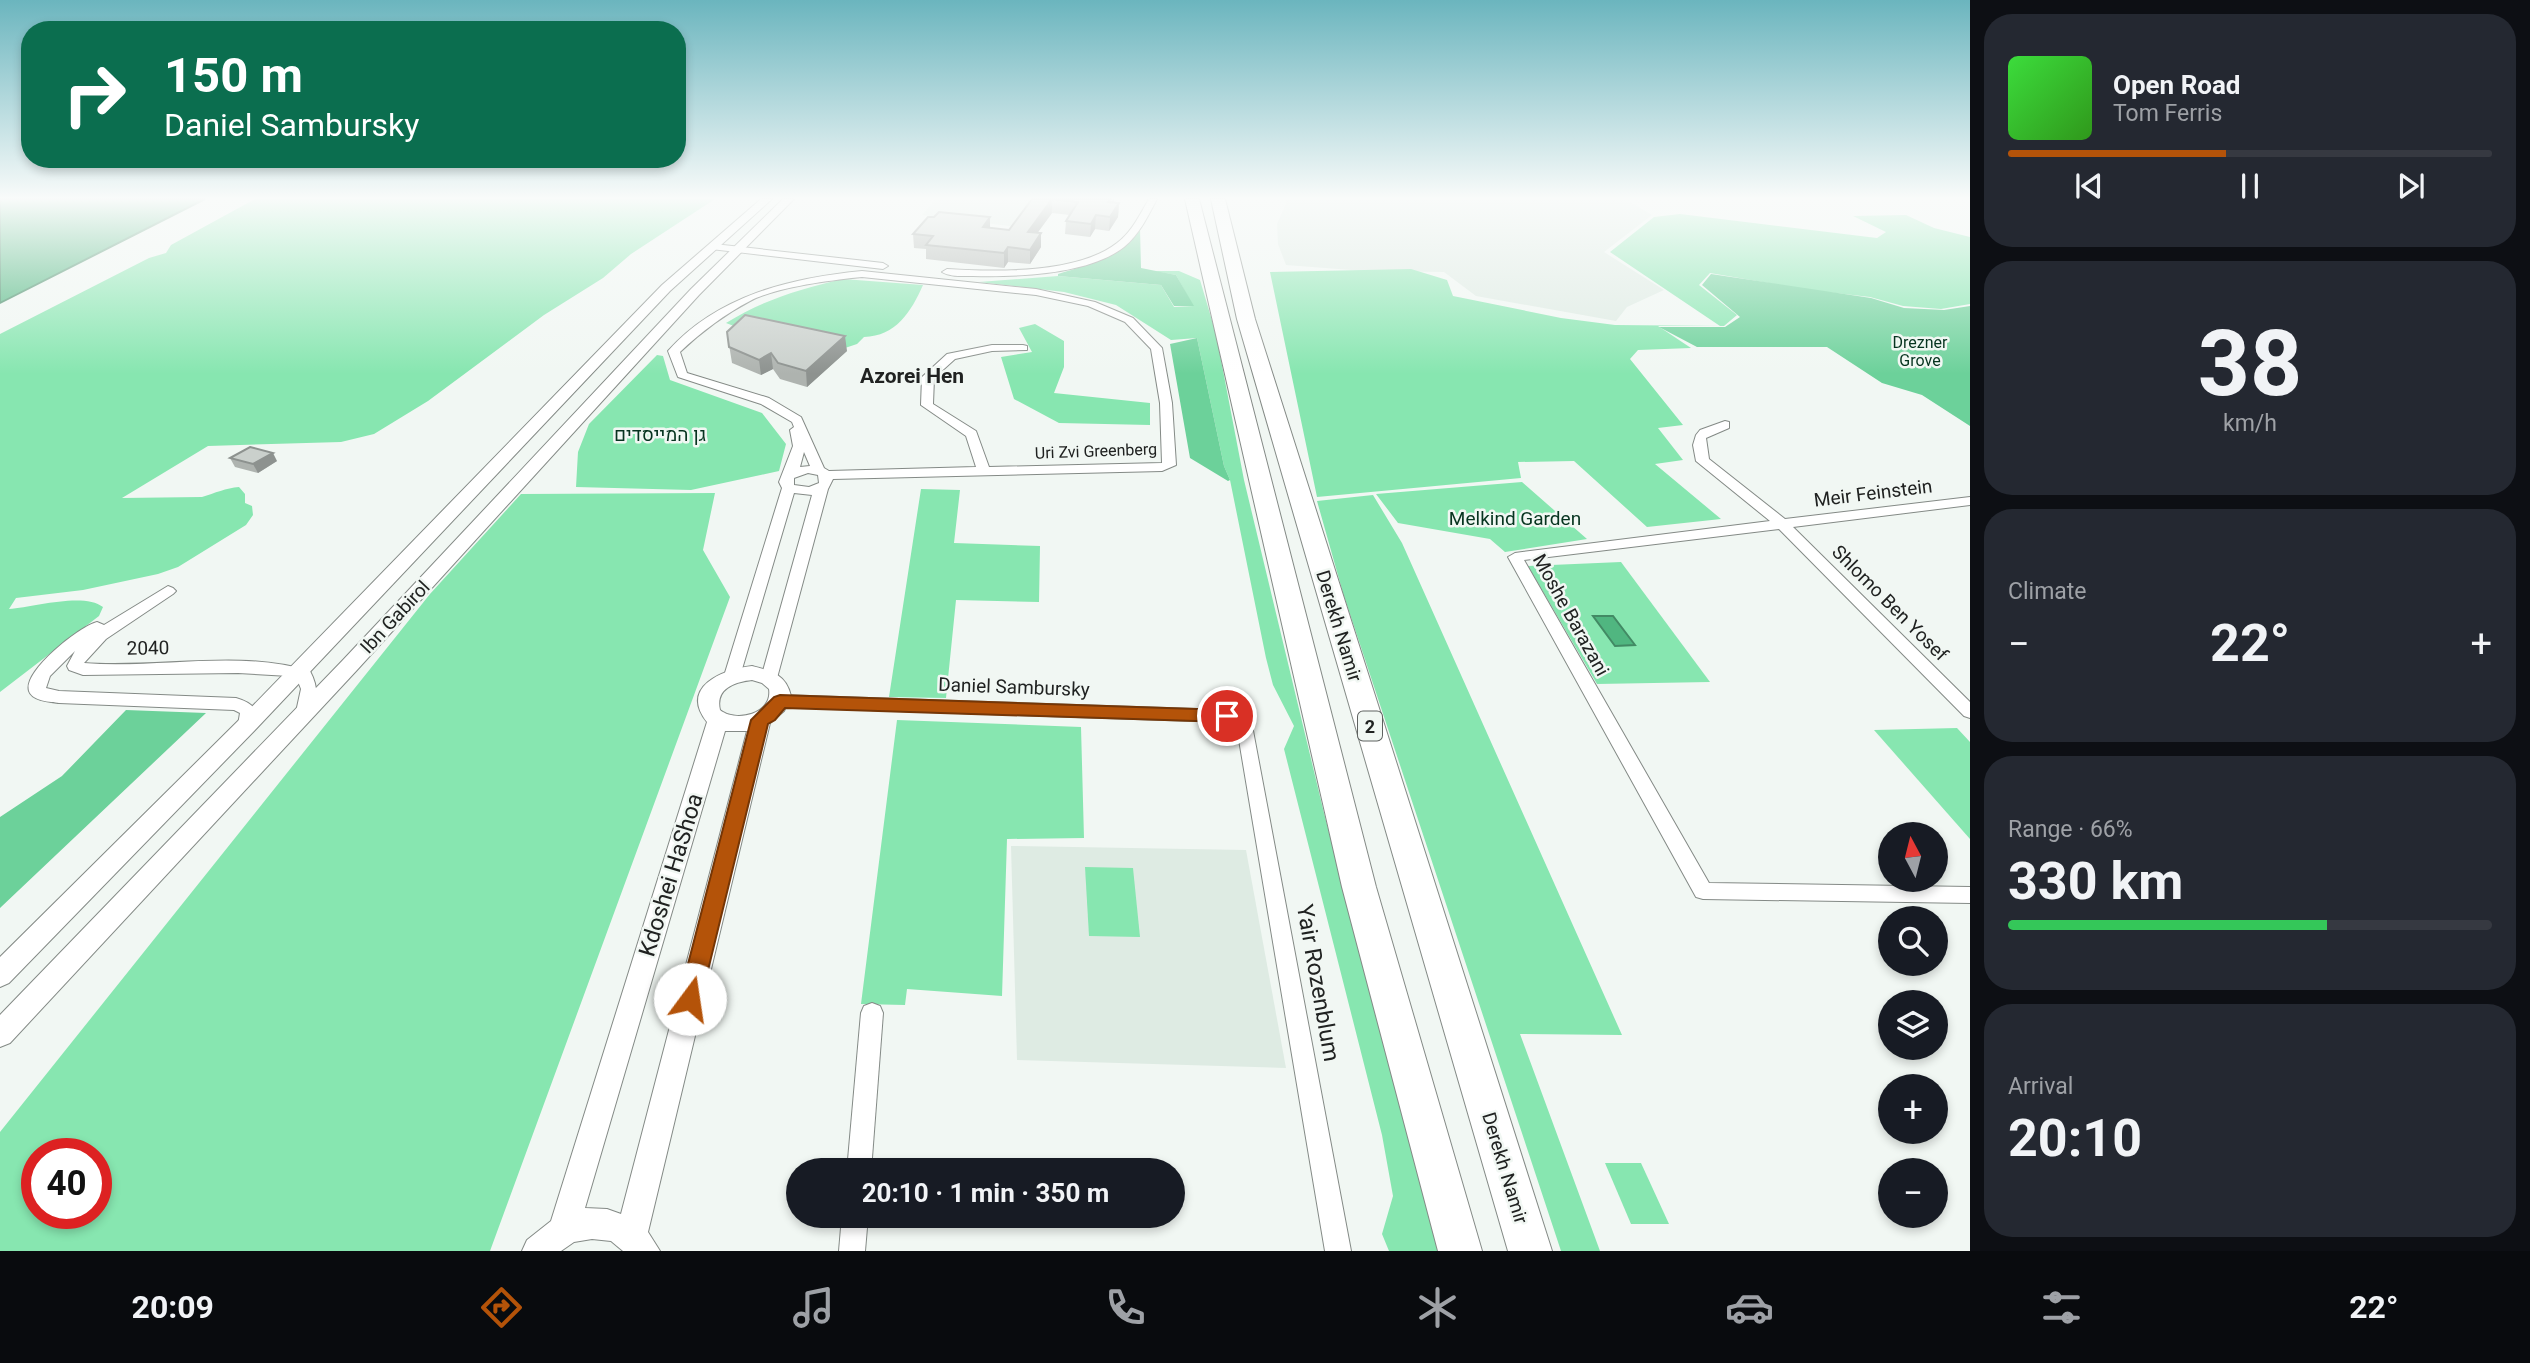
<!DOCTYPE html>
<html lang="en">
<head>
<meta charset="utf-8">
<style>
	:root { --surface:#171b24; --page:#242831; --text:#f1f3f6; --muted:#9ea1a6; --line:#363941; --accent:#b45309 }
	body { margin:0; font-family:Roboto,Heebo,sans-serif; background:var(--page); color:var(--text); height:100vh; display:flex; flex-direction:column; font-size:26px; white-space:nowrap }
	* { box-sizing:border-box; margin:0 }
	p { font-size:23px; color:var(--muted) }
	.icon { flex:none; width:38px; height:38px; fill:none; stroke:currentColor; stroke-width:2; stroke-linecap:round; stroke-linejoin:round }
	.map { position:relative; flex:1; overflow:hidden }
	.panel { display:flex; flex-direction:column; gap:14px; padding:14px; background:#0d0f14; width:560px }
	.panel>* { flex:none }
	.hud { position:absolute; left:21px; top:21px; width:665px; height:147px; border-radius:28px; box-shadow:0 4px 10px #0003; background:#0b6e4f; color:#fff; overflow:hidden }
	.needle { width:46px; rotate:353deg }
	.buttons { position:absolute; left:1878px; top:822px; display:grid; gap:14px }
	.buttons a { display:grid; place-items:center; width:70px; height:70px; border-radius:50%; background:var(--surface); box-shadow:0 4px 10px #0003; font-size:35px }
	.speed { position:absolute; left:21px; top:1138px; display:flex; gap:14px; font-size:35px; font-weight:700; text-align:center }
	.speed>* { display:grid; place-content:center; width:91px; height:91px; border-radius:50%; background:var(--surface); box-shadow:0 4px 10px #0003; line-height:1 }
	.speed .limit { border:10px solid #d22; background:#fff; color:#111 }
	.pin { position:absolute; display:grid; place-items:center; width:60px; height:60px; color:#fff; margin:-30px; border:4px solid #fff; border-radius:50%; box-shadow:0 2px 7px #0007 }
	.me { position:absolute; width:77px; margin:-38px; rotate:14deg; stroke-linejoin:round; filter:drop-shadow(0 0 5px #0008) }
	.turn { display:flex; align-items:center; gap:24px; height:147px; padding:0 28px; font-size:32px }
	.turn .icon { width:91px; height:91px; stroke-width:2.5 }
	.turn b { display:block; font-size:49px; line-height:60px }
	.big { font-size:52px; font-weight:700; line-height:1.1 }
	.panel .widget { flex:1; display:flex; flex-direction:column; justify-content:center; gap:10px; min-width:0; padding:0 24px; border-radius:28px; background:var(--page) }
	.panel .dial { align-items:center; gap:0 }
	.dial b { font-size:91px; line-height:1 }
	.song { display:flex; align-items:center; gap:21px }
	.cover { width:84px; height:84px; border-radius:10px; background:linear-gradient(135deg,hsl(120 70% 55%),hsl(110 70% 35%)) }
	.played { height:7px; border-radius:4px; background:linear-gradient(90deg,var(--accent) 45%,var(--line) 45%) }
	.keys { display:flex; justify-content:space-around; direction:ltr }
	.heat { display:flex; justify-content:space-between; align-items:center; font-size:38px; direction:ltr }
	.charge { height:10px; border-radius:5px; background:linear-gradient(90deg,#34c759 66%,var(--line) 0) }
	.trip { position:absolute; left:786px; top:1158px; width:399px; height:70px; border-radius:35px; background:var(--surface); box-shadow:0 4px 10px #0003; font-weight:700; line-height:70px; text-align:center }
	.menu { display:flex; height:112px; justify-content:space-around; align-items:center; background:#090b0e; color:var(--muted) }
	.menu .icon { width:49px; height:49px }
	.menu .on { color:var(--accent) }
	.menu b { font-size:32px; color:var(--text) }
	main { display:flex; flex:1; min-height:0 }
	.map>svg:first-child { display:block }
	.built { fill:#deebe3 }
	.green { fill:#87e6b0; fill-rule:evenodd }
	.forest { fill:#6cd19a }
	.water { fill:#50b680; stroke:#428a64; stroke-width:2 }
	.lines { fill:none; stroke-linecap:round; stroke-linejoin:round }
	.minor-casing { stroke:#848a86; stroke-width:2 }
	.tertiary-casing { stroke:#848a86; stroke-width:2 }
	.trunk-casing { stroke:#848a86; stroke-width:2 }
	.minor { fill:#fff; fill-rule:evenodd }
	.tertiary { fill:#fff; fill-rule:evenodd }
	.trunk { fill:#fff; fill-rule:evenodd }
	.wall { fill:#aeb3af }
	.shaded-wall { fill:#8d928f }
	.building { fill:#cad0cc; stroke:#8d928f; stroke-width:2 }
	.route { fill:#b45309; stroke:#753606; stroke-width:2 }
	.labels { text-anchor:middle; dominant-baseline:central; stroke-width:5; stroke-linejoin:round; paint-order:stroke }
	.far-park-label { font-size:16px; fill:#06341f; stroke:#f1f7f3 }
	.far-street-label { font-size:16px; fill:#202221; stroke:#f1f7f3 }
	.shield { fill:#f1f7f3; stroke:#5f6260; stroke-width:2 }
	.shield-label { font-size:18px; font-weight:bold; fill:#202221 }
	.park-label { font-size:19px; fill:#06341f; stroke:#f1f7f3 }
	.street-label { font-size:19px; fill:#202221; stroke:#f1f7f3 }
	.far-district-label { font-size:21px; font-weight:bold; fill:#202221; stroke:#f1f7f3 }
	.near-street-label { font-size:23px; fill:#202221; stroke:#f1f7f3 }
</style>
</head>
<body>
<main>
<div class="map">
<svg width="1970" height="1251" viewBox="0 0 1970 1251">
	<rect width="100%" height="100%" fill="#f1f7f3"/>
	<g class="built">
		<polygon points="936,199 1037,199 1017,227 922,215"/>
		<polygon points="1288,199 1625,199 1652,215 1604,252 1664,290 1627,307 1616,321 1476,296 1444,272 1364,271 1286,265 1278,244 1277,224"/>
		<polygon points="1011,846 1246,850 1286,1068 1017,1060"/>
	</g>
	<g class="green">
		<path d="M 255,199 L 715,199 L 631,254 L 603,278 L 544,315 L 428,401 L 374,434 L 341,442 L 208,446 L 122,498 L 202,497 C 215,493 226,488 239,487 L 245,494 L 245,503 L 252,506 L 253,515 L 246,525 L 178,567 L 158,574 L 83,590 L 16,598 L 9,609 C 34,607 84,592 103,607 L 99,616 L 0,692 L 0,334 L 149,258 L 166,253 L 171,245 Z"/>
		<polygon points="1680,214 1877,238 1886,232 1853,216 1906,215 1934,228 1970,237 1970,304 1941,309 1903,306 1870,297 1809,290 1710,273 1699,285 1737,315 1724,326 1658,326 1691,348 1638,350 1630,359 1683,425 1658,428 1683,460 1655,464 1721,519 1647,527 1574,461 1518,462 1521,478 1317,497 1270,272 1411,269 1447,280 1453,296 1561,318 1615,325 1720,326 1610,252 1654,217"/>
		<polygon points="1153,271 1179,271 1200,280 1216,334 1244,480 1324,813 1438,1251 1389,1251 1382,1234 1393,1196 1382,1135 1284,749 1294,726 1273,685 1266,658 1230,480 1224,466 1197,338 1171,340 1116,305 1064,292 979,282 1058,276 1161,285 1174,307 1193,306 1176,275"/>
		<path d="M 843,279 L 923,285 C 911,312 896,336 864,337 L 857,344 L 842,349 L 747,331 L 726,323 C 763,300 800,289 843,279 Z"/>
		<polygon points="1035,324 1064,341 1064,367 1054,393 1150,403 1150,425 1059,423 1014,399 1001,357 1032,352 1019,328"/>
		<polygon points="657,355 663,356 670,380 762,413 786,444 779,471 691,490 576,487 578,452 589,424"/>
		<polygon points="1522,482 1587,539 1505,552 1490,539 1398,523 1376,494"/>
		<polygon points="921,489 960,490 954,543 1040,546 1039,602 956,600 946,698 889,697"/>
		<path d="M 715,493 L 703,550 L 730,597 L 490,1251 L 0,1251 L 0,1132 L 430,594 L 521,494 ZM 37,1153 L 96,1153 L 96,1213 L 37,1213 Z"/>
		<polygon points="1373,495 1402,543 1622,1035 1520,1034 1600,1251 1561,1251 1343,593 1317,501"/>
		<polygon points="1621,562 1710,682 1597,684 1528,566"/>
		<polygon points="897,720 1081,727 1084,838 1007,839 1002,996 907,989 905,1005 861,1004"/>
		<polygon points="1957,728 1970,742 1970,839 1874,730"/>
		<polygon points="1085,867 1133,868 1140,937 1089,936"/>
		<polygon points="1605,1163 1641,1163 1669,1224 1631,1224"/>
	</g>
	<g class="forest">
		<path d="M 1140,228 L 1141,268 L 1176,275 L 1194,306 L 1174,306 L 1161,285 L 1058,276 L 1058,274 C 1090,264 1120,257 1140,228 Z"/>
		<polygon points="1711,274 1871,298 1904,308 1944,310 1970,306 1970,426 1922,395 1882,383 1827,347 1697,347 1659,327 1725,327 1740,317 1702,285"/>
		<polygon points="1197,338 1224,466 1230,480 1228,481 1190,458 1170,344"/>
		<polygon points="126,710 206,713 0,908 0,817 62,776"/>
	</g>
	<g class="water">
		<polygon points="0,199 205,199 0,303"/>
		<polygon points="1593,616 1613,616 1635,645 1615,646"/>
	</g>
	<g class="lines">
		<g class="minor-casing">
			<g id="minor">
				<path d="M 1149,199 L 1157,199 C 1148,216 1139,235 1124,247 C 1088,275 1017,277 973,276 C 963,276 950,277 942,272 L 947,269 C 996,272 1077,274 1117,243 C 1132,232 1140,214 1149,199 Z"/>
				<polygon points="714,244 883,263 888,266 883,269 711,249 711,245"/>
				<path d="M 862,271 L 1036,289 L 1095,302 L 1133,318 L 1162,348 L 1172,403 L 1176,465 L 1162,471 L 833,479 L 828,489 L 777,678 L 769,684 L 761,678 L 812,495 L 794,493 L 740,676 L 732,682 L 726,680 L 724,676 L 782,488 L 779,482 L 793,446 L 790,430 L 794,427 L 792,422 L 761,404 L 678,377 L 668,351 C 718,295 791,278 862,271 ZM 862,277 L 1036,295 L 1088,306 L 1125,322 L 1151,349 L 1160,403 L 1162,463 L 989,467 L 976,431 L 933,404 L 934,378 L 955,359 L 992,351 L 1027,350 L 1027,346 L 1023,345 L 992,345 L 947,354 L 922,377 L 921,405 L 966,436 L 976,467 L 829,471 L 824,468 L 801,417 L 769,398 L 687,373 L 680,352 C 701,332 725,314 750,301 C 777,287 832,280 862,277 ZM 804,452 L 810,466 L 800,467 ZM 808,473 L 818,475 L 819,483 L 809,487 L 794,485 L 794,478 Z"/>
				<polygon points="1725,421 1729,422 1729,428 1706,438 1709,459 1785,519 1970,497 1970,505 1793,527 1970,702 1970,718 1964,716 1779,529 1524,560 1709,883 1970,887 1970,903 1703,899 1696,897 1508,557 1515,553 1770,521 1696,461 1693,445 1696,435 1700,430"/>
				<path d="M 168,586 L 173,588 L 176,591 L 173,594 L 106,639 L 84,663 C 159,669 237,649 310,671 C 318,686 319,701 311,716 L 299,716 L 296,712 L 301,689 L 297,679 L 289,676 L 238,673 L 83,675 L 69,670 L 67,666 L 75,651 L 50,676 L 46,688 L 59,691 L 236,698 C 253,703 262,711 253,729 L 241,729 L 238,725 L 240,713 L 234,710 L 59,703 C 51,702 32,701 29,691 C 23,671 80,626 97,622 L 104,625 Z"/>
				<polygon points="780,695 1227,710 1251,720 1351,1251 1325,1251 1237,728 1225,722 780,707 774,705 772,701 774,697"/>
				<polygon points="872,1003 880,1006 883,1013 871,1171 847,1171 861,1013 864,1006"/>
				<polygon points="842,1216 868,1216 865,1251 839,1251"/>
			</g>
		</g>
		<g class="tertiary-casing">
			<g id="tertiary">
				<polygon points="761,199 772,199 670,291 255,730 9,983 0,987 0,957 239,720 662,285"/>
				<polygon points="783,199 794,199 699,295 357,670 10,1043 0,1047 0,1015 343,660 691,289"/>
				<path d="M 752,666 C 771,671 786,674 791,696 L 784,711 L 770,723 L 648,1232 L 660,1251 L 623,1251 L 611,1241 L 592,1239 L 574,1242 L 561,1251 L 522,1251 L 527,1240 L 551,1221 L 707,722 C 679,687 723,669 752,666 ZM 752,680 L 762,683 L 769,689 C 773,714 736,723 720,710 C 715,689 734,682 752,680 ZM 725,731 L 747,731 L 621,1214 L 607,1209 L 585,1208 Z"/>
			</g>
		</g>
		<g class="trunk-casing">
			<g id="trunk">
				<polygon points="1185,199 1199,199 1376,887 1482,1251 1438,1251 1342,887"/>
				<polygon points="1211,199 1225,199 1255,319 1552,1251 1508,1251 1237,319"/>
			</g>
		</g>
		<use href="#minor" class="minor"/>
		<use href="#tertiary" class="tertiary"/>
		<use href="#trunk" class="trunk"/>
	</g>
	<g class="wall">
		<polygon points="1032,199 1114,199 1114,203 1119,203 1118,217 1109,231 1095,229 1090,237 1065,234 1066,221 1070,215 1052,213 1037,233 1041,247 1030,264 1008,262 1004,268 926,259 926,249 914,248 913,234 934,217 990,217 990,228 1009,230"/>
		<polygon points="727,332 847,351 807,387 780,379 773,369 761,375 732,363"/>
		<polygon points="230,458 277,461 258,473 235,467"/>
	</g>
	<g class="shaded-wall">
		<polygon points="1052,199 1052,213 1028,246 1028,232"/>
		<polygon points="1119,203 1118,217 1109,231 1110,217"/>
		<polygon points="1096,215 1095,229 1090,237 1091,224"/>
		<polygon points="990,217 990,231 983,227"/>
		<polygon points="1041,233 1041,247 1030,264 1030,250"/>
		<polygon points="1008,247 1008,262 1004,268 1004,253"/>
		<polygon points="845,336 847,351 807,387 806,371"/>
		<polygon points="771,353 773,369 761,375 759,360"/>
		<polygon points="273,453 277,461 258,473 253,464"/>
	</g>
	<g class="building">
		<polygon points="1032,199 1110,199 1108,202 1119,203 1110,217 1096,215 1091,224 1066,221 1078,202 1052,199 1028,232 1041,233 1030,250 1008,247 1004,253 926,245 933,236 913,234 928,217 934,217 939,212 990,217 983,227 1009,230"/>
		<polygon points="745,315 845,336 806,371 778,363 771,353 759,360 729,347 727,332"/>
		<polygon points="250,447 273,453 253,464 230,458"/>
	</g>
	<linearGradient id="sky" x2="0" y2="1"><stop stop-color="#6bb5be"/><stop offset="0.53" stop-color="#f9fbfa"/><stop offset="1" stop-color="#f9fbfa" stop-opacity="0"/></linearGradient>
	<rect width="1970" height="374" fill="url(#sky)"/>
	<polygon class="route" points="780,695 1227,710 1233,712 1236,716 1233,720 1227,722 785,708 775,720 768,724 701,999 698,1006 690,1009 682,1006 679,999 751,720 774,697"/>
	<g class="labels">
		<g class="far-park-label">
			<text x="1920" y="342">Drezner<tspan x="1920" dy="18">Grove</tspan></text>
		</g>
		<g class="far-street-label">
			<text transform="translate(1096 451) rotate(-2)">Uri Zvi Greenberg</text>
		</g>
		<rect class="shield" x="1358" y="711.5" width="24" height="29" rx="5"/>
		<g class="shield-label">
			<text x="1370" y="726">2</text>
		</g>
		<g class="park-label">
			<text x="660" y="434">גן המייסדים</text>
			<text x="1515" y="518">Melkind Garden</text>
		</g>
		<g class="street-label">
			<text transform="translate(1873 493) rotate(-7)">Meir Feinstein</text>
			<text transform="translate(1890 603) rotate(45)">Shlomo Ben Yosef</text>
			<text transform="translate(1571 615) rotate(61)">Moshe Barazani</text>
			<text transform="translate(395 617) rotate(-47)">Ibn Gabirol</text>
			<text transform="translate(1339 626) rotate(73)">Derekh Namir</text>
			<text transform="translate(148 648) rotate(-1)">2040</text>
			<text transform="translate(1014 687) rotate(2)">Daniel Sambursky</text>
			<text transform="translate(1505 1168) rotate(73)">Derekh Namir</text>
		</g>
		<g class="far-district-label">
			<text x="912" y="376">Azorei Hen</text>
		</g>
		<g class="near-street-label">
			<text transform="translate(671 875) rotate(-73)">Kdoshei HaShoa</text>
			<text transform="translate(1318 983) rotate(80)">Yair Rozenblum</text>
		</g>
	</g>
</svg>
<div class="buttons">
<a><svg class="needle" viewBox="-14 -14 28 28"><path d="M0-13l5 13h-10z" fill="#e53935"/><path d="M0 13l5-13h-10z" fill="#9ea1a6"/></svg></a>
<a><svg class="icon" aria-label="search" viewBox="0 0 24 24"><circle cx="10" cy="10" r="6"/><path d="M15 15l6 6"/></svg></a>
<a><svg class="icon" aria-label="layers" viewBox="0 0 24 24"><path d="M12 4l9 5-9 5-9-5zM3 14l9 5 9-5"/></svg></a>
<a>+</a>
<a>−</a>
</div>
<div class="speed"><div class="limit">40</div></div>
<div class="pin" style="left:1227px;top:716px;background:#d93025"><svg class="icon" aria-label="arrive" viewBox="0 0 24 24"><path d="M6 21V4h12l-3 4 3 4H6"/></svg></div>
<svg class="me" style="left:690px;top:999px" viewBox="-20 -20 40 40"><circle r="19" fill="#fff"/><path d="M0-13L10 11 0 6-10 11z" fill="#b45309"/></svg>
<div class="trip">20:10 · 1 min · 350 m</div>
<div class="hud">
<div class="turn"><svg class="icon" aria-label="right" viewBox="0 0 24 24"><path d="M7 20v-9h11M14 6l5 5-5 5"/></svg><div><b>150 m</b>Daniel Sambursky</div></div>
</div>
</div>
<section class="panel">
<div class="widget">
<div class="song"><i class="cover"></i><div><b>Open Road</b><p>Tom Ferris</p></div></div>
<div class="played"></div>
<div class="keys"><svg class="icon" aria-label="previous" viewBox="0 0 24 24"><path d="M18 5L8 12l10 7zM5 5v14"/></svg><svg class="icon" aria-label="pause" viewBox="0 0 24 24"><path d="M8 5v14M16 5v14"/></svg><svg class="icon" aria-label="next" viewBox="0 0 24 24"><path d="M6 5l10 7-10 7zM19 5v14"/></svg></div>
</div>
<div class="widget dial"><b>38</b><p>km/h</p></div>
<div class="widget"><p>Climate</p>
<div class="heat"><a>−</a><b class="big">22°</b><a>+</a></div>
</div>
<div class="widget"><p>Range · 66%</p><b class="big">330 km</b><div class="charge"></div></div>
<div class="widget"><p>Arrival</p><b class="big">20:10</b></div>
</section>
</main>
<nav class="menu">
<b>20:09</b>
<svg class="icon on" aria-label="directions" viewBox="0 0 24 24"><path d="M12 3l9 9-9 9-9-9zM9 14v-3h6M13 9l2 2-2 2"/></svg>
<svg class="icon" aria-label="music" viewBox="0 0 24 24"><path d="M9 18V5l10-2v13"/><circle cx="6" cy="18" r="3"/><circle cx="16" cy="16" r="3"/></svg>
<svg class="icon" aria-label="phone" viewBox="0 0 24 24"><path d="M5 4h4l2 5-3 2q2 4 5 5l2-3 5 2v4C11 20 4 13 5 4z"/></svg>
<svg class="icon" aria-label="climate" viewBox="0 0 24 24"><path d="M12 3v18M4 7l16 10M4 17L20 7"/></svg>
<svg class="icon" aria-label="car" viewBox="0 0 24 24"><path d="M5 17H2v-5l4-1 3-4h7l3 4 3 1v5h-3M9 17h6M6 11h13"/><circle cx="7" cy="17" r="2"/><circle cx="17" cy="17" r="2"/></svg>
<svg class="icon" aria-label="filters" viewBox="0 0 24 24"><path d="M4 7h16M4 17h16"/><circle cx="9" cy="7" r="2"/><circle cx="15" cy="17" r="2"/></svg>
<b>22°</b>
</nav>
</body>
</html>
